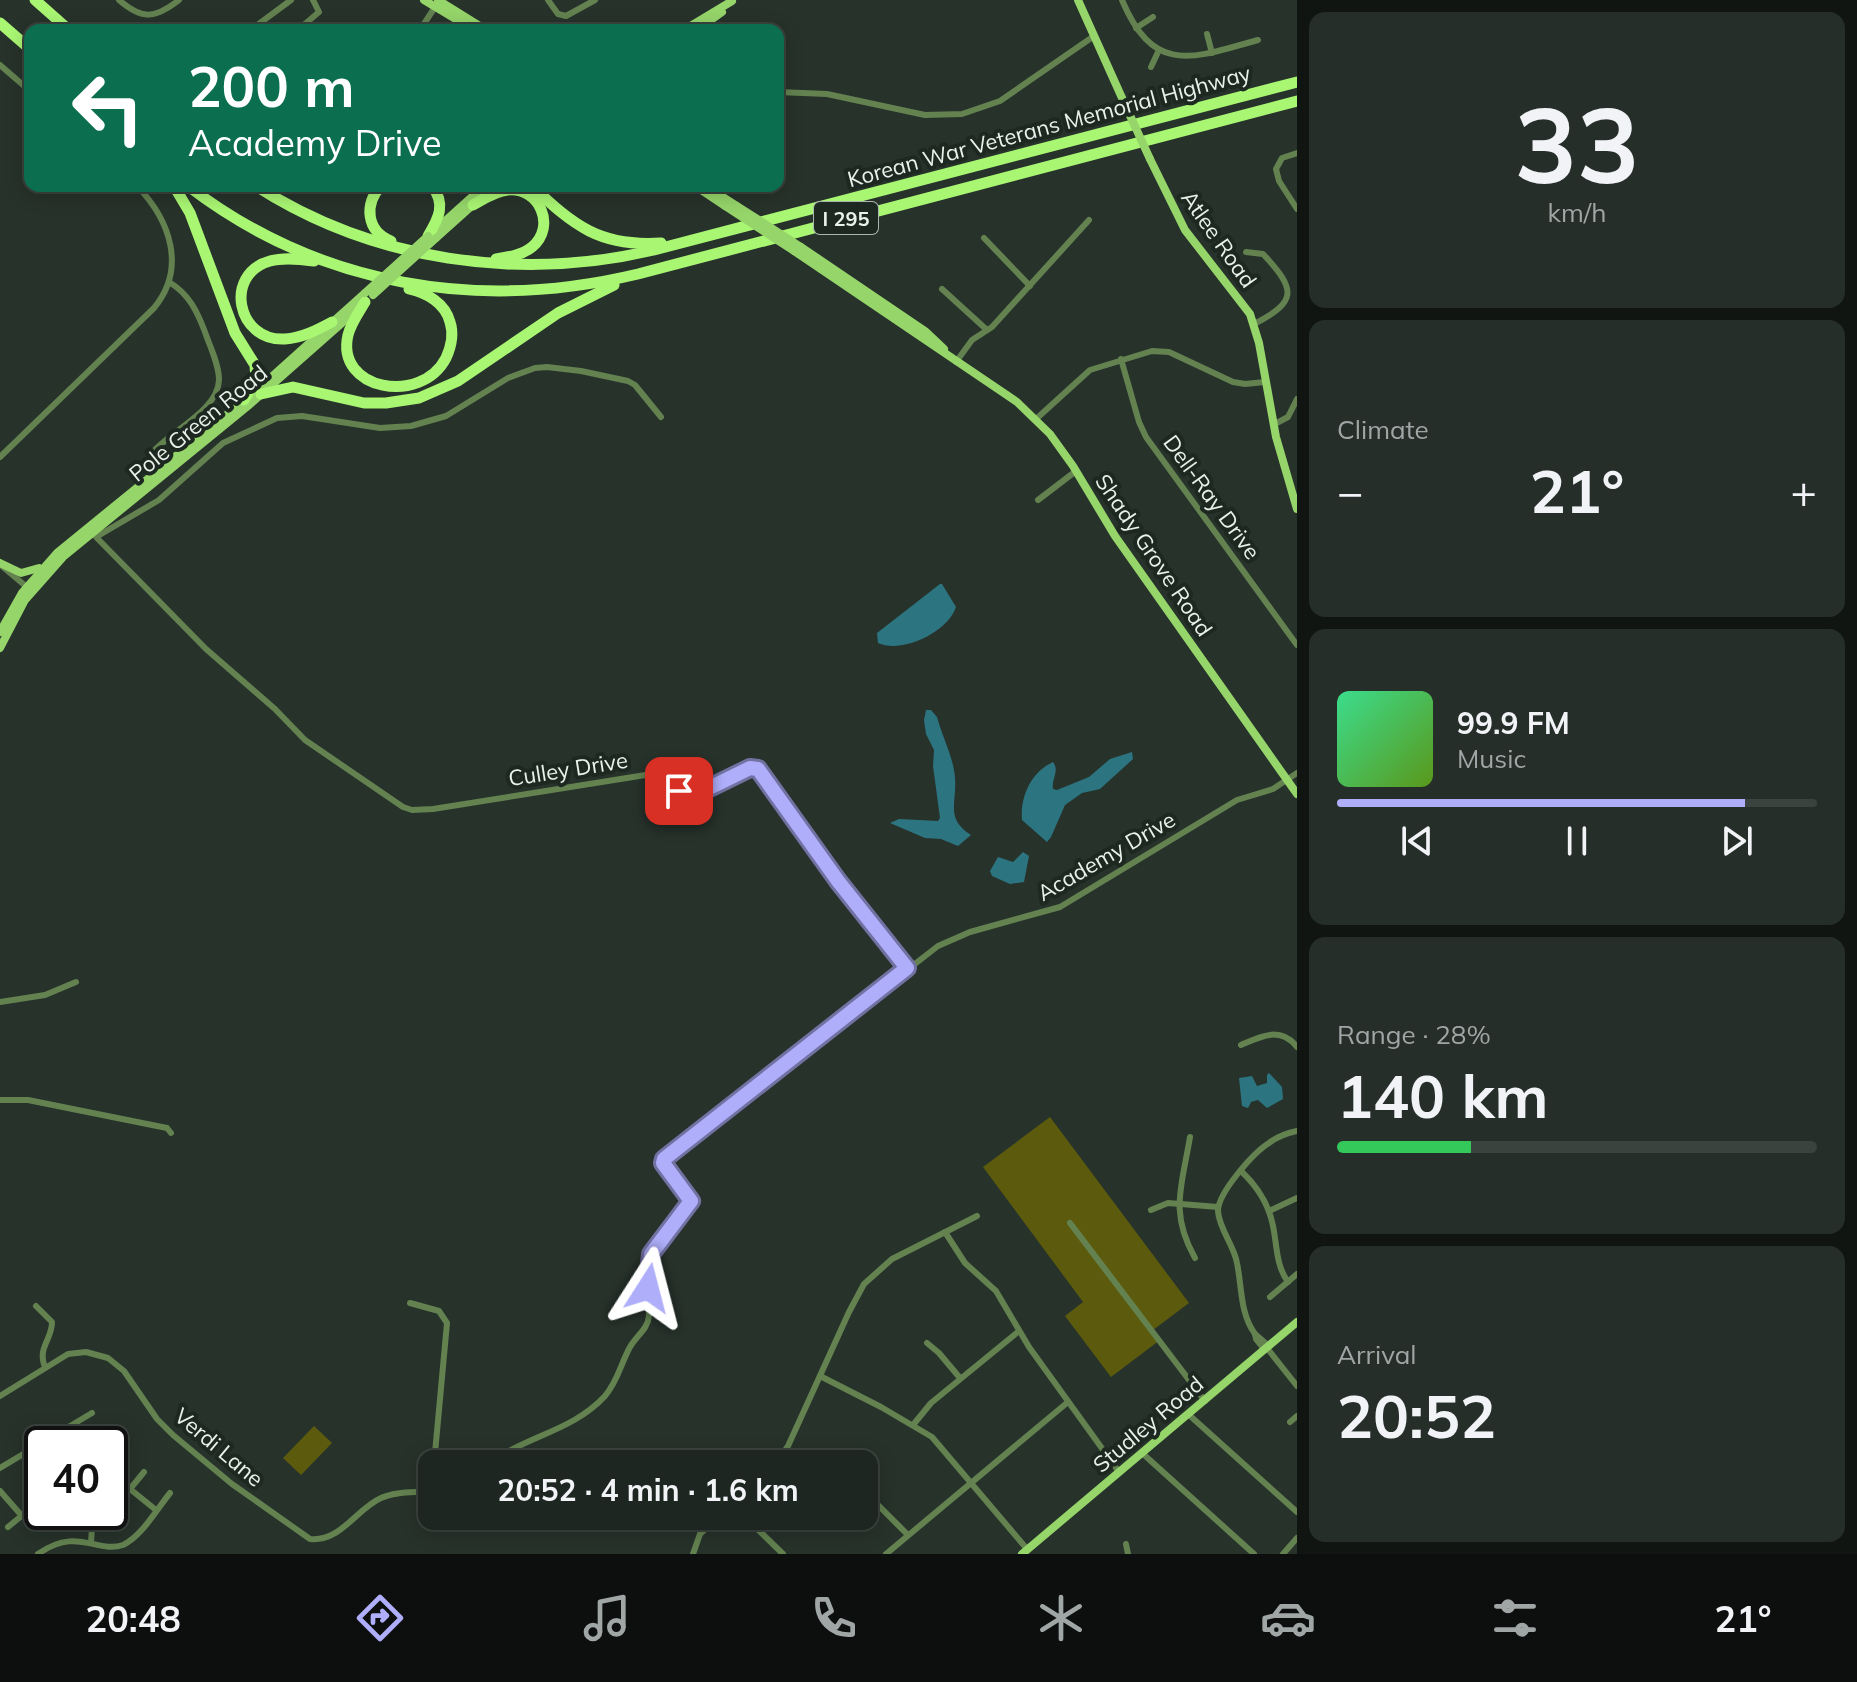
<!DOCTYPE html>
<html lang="en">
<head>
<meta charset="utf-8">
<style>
	:root { --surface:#1d2620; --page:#252e29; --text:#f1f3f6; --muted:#a0a5a5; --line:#3b433e; --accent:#aeaefa }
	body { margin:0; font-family:Mulish,sans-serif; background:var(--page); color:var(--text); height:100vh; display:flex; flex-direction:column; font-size:30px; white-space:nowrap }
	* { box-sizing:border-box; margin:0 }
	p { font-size:26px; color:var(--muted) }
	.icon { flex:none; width:44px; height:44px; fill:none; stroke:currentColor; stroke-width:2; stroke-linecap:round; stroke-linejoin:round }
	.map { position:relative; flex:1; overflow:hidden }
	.side { display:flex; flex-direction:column; gap:12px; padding:12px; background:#101512; width:560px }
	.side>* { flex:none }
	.banner { position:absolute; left:24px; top:24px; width:760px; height:168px; border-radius:16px; box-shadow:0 4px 20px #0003,0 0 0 2px var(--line); background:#0b6e4f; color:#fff; overflow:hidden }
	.speed { position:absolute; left:24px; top:1426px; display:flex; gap:16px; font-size:40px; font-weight:700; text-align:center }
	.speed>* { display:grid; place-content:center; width:104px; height:104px; border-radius:50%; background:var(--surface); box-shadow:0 4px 20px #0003,0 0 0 2px var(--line); line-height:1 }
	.speed .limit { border:4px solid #111; border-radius:12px; background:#fff; color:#111 }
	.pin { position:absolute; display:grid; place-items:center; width:68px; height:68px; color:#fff; margin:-34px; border-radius:16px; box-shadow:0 4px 12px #0006 }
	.me { position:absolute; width:88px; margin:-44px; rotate:9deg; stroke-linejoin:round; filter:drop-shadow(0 0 6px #0008) }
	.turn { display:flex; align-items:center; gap:28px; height:168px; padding:0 32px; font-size:36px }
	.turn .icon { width:104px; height:104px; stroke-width:2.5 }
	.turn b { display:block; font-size:56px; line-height:68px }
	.big { font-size:60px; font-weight:700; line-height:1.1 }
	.side .card { flex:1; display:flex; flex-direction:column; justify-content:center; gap:12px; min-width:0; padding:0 28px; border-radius:16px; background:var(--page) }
	.side .dial { align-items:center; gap:0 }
	.dial b { font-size:104px; line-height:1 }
	.song { display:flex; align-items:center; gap:24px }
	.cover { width:96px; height:96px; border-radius:12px; background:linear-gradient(135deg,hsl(150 70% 55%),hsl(90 70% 35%)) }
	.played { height:8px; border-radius:4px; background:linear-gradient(90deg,var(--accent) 85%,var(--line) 85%) }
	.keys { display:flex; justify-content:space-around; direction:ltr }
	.heat { display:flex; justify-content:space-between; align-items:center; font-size:44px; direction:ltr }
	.charge { height:12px; border-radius:6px; background:linear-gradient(90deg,#34c759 28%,var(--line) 0) }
	.trip { position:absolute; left:418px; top:1450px; width:460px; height:80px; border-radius:16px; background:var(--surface); box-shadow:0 4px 20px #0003,0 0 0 2px var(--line); font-weight:700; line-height:80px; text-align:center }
	.menu { display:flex; height:128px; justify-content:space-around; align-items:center; background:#0c0f0d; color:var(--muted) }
	.menu .icon { width:56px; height:56px }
	.menu .current { color:var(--accent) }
	.menu b { font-size:36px; color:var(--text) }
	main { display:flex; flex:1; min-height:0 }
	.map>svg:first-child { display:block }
	.green { fill:#5c5b0d }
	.water { fill:#2c7580 }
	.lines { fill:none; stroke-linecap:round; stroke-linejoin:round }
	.minor { stroke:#638250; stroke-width:6 }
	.major { stroke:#96d56a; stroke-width:8 }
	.highway { stroke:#a9f673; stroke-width:11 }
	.major-bridge { stroke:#96d56a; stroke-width:8 }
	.route-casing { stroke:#7171a2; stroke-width:20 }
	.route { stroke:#aeaefa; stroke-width:14 }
	.labels { text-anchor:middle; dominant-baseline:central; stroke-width:8; stroke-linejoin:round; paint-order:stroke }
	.shield { fill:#1d2821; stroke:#acb5b0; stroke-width:2 }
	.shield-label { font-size:20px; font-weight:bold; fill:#eaf1ed }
	.street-label { font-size:22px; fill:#eaf1ed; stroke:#1d2821 }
</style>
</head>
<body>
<main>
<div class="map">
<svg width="1297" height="1554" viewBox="0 0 1297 1554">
	<rect width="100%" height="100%" fill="#27322b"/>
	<g class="green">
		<polygon points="1050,1117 1189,1303 1153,1330 1160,1340 1111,1377 1065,1316 1083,1302 983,1167"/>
		<polygon points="314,1426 332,1443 301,1475 283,1458"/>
	</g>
	<g class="water">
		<path d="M 940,584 L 942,584 L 956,607 C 948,632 902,654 878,643 L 877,633 Z"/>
		<path d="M 926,710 L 931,710 L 937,717 C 942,736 954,759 955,778 C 957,804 945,818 971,835 L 958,846 L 941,839 L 925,838 L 890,823 L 899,819 L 938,821 L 940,818 L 933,766 L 934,750 L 926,734 L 924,720 Z"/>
		<path d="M 1132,752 L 1133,759 L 1100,789 L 1082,793 L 1065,805 L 1051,837 L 1047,842 L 1022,820 C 1020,797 1031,772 1053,762 C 1060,771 1051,779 1053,789 L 1057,790 L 1089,777 L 1110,759 Z"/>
		<polygon points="1023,852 1029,856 1024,882 1010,884 992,876 990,871 998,857 1013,862"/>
		<polygon points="1269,1073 1282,1087 1283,1099 1267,1108 1258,1100 1251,1102 1248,1108 1242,1106 1239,1078 1252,1076 1257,1086 1267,1083 1267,1075"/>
	</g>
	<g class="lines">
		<g class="minor">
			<path d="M 119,0 C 142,20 155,19 179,0"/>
			<polyline points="548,0 558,14 566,16 595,0"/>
			<path d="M 1122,0 C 1154,76 1193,58 1258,40"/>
			<polyline points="1136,28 1153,17"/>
			<polyline points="210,30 219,27 252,29 291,0"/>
			<polyline points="298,30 319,12 313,0"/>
			<polyline points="420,30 435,7"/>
			<polyline points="1207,34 1212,53"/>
			<polyline points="0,65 30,91"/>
			<polyline points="1151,67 1159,50"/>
			<polyline points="778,92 827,94 925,115 962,114 1000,101 1094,36"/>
			<polyline points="1297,153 1282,158 1276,169 1279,181 1297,209"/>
			<polyline points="984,238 1030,286"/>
			<path d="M 1246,252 L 1263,254 C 1297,290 1297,302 1254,324"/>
			<polyline points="942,289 987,330"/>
			<polyline points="1121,359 1139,422 1146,437 1297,645"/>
			<polyline points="956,362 972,340 992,327 1089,220"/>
			<path d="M 661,417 L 635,385 L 628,381 L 581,371 L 547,367 L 535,368 L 508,378 L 446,416 L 411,426 L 380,428 L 302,416 L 277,418 L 223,443 L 159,500 L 96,537 L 206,649 L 275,709 L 305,740 L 403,807 L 412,810 L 433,809 L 658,773 C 673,777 676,796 693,796 L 750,768 L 758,769 L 838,881 L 907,968"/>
			<polyline points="1036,419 1090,370 1152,351 1169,352 1233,382 1245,384 1265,382"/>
			<polyline points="1273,425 1288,417 1297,399"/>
			<path d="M 0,457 L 154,308 C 187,268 170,220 137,186"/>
			<path d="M 156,472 L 150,462 L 152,453 C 170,431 218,411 219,380 C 219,364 210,347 205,332 C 197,311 189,294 169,282"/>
			<polyline points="1038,500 1076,471"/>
			<polyline points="3,567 28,588"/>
			<polyline points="0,1002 45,995 76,982"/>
			<path d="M 1241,1045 C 1261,1036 1281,1026 1297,1047"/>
			<polyline points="0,1100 28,1100 167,1128 171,1133"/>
			<path d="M 1190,1137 C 1182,1186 1169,1212 1195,1258"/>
			<path d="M 1241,1171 C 1257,1186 1269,1205 1273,1226 C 1277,1245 1276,1266 1288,1282"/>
			<polyline points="1151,1210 1168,1203 1218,1207"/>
			<polyline points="1269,1211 1297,1198"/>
			<polyline points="1070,1223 1205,1401"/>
			<polyline points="945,1232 965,1263 996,1291 1029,1347 1119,1472"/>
			<polyline points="1270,1297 1297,1274"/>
			<polyline points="410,1303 439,1311 447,1323 434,1464"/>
			<path d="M 36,1306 L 52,1322 C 52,1340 37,1348 45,1367"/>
			<path d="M 1255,1334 C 1240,1314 1242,1287 1237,1263 C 1234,1245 1219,1229 1218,1211 C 1218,1193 1253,1153 1269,1143 C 1277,1137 1287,1133 1297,1131"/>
			<polyline points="927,1343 939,1353 960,1378"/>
			<polyline points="1267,1348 1297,1386"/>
			<polyline points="1265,1350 1256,1339 1255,1334 1269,1346"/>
			<polyline points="820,1376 881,1407 932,1437 1027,1549"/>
			<path d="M 0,1396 L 68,1354 L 86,1352 L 108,1358 L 124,1371 L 157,1419 L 173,1435 L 232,1484 L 310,1539 C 341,1542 356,1509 381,1498 C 396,1491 415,1493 432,1491"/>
			<polyline points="1188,1414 1297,1512"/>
			<polyline points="1290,1422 1297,1416"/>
			<polyline points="76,1423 88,1444"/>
			<polyline points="913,1425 931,1403 1019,1331"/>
			<polyline points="1142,1453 1254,1554"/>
			<path d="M 490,1464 C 524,1436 572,1432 605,1396 C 618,1381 621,1363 630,1347 C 636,1336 648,1329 649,1316 C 649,1297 643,1273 651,1255 C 660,1235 679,1219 691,1201 L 663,1163 L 664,1159 L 938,946 L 970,932 L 1060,907 L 1237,800 L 1273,789 L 1297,773"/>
			<polyline points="776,1464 788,1446 849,1312 864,1284 892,1259 977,1216"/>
			<polyline points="0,1468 92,1413"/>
			<polyline points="432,1474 430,1484 432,1490"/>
			<polyline points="110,1480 130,1489 156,1510"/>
			<polyline points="130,1489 144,1472"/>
			<polyline points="0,1491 22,1516"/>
			<polyline points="864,1497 876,1503 908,1535"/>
			<polyline points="744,1516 783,1554"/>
			<polyline points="8,1527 42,1499"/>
			<polyline points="91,1543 93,1512"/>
			<polyline points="1126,1544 1128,1554"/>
			<path d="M 38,1554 C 77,1526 97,1554 123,1545 C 142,1536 157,1509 170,1493"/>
			<polyline points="693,1554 700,1534 720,1516"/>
			<polyline points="886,1554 1068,1402"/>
			<polyline points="1283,1554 1297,1538"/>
		</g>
		<g class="major">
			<polyline points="424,0 474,30"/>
			<polyline points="438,0 486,30"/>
			<polyline points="1078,0 1127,109"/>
			<polyline points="684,30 732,1"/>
			<polyline points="697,30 722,12"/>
			<polyline points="1150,159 1185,230 1250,314 1259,343 1276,437 1297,509"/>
			<polyline points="695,186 725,206"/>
			<polyline points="706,186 737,206"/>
			<polyline points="434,231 484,186"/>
			<polyline points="436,238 494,186"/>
			<polyline points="801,247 925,331 944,349"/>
			<polyline points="794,251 1017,402 1050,434 1073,466 1115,536 1297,794"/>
			<polyline points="0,563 21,573 39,568"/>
			<polyline points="0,632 22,593 58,552 257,390 365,293"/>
			<polyline points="0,648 25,600 63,557 248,406 359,308"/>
			<polyline points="1022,1554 1297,1322"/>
		</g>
		<g class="highway">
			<polyline points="35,0 69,30"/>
			<polyline points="0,23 30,49"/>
			<polyline points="174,186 190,213 235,333 255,365 256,380 244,400"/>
			<path d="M 188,186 C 320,287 479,312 638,274 L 1297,101"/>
			<path d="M 256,186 C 373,261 519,282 654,250 L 1297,82"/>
			<path d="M 381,186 C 364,204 366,231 391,241"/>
			<path d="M 532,186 C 574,226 600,247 661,243"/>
			<path d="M 473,205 C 484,199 495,191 508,190 C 539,187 557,226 532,247 C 522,255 509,257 496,259"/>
			<path d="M 428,236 C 439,218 446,204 432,186"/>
			<path d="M 314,261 C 300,259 284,257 270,261 C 223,274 237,342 285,339 C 302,338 317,330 332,322"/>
			<path d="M 365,302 C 359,312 351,323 348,335 C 335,390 421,406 446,358 C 451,347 454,334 450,322 C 445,303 427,293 409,289"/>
			<polyline points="261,394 293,387 364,403 386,403 419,398 458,381 558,313 614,285"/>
		</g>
		<g class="major-bridge">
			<polyline points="1127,109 1150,159"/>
			<polyline points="725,206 794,251"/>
			<polyline points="737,206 801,247"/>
			<polyline points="365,293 428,236"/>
			<polyline points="373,295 436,238"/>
		</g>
	</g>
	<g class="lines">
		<g class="route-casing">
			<polyline id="route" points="648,1288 651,1254 691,1201 663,1163 664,1159 907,968 838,881 758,769 750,768 693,796 686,796 679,791"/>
		</g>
		<use href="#route" class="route"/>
	</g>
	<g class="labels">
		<rect class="shield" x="814" y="202" width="64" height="32" rx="6"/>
		<g class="shield-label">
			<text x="846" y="218">I 295</text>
		</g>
		<g class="street-label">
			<text transform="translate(1049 126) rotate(-15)">Korean War Veterans Memorial Highway</text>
			<text transform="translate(1219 239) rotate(55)">Atlee Road</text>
			<text transform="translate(198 423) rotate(-39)">Pole Green Road</text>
			<text transform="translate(1212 497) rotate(54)">Dell-Ray Drive</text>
			<text transform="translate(1154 555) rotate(56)">Shady Grove Road</text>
			<text transform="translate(568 769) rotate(-9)">Culley Drive</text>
			<text transform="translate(1106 856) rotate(-30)">Academy Drive</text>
			<text transform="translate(1148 1424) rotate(-40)">Studley Road</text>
			<text transform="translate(219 1447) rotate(40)">Verdi Lane</text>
		</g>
	</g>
</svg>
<div class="speed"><div class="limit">40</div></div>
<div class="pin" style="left:679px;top:791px;background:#d93025"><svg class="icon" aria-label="arrive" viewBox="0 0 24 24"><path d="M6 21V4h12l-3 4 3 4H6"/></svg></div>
<svg class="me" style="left:648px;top:1288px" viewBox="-20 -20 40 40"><path d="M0-17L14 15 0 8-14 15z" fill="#aeaefa" stroke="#fff" stroke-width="4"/></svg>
<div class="trip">20:52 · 4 min · 1.6 km</div>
<div class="banner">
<div class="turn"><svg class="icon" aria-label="left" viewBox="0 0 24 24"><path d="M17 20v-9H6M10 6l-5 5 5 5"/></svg><div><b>200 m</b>Academy Drive</div></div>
</div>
</div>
<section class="side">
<div class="card dial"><b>33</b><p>km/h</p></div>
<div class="card"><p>Climate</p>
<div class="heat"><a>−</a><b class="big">21°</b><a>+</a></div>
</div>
<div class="card">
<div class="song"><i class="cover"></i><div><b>99.9 FM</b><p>Music</p></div></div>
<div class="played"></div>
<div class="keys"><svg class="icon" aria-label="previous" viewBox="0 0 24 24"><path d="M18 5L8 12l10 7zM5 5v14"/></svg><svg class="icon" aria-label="pause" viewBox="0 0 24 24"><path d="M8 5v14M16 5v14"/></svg><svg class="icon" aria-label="next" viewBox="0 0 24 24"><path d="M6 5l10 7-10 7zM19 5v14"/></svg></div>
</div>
<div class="card"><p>Range · 28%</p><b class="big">140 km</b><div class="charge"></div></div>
<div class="card"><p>Arrival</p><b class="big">20:52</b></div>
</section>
</main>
<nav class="menu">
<b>20:48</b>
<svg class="icon current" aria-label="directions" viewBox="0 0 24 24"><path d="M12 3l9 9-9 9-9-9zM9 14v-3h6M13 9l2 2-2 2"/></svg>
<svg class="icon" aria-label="music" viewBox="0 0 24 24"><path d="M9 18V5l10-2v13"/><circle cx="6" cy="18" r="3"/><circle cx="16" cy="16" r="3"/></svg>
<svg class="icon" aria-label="phone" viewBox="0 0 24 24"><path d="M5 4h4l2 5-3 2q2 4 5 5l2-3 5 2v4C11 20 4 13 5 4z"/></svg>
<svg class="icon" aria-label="climate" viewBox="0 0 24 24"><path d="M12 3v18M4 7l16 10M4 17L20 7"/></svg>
<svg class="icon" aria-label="car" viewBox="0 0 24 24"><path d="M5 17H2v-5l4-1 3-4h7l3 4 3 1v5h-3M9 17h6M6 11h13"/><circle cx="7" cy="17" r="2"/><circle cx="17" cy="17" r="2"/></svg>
<svg class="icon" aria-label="filters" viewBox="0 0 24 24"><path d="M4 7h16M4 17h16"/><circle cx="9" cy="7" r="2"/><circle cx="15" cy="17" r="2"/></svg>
<b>21°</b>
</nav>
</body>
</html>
